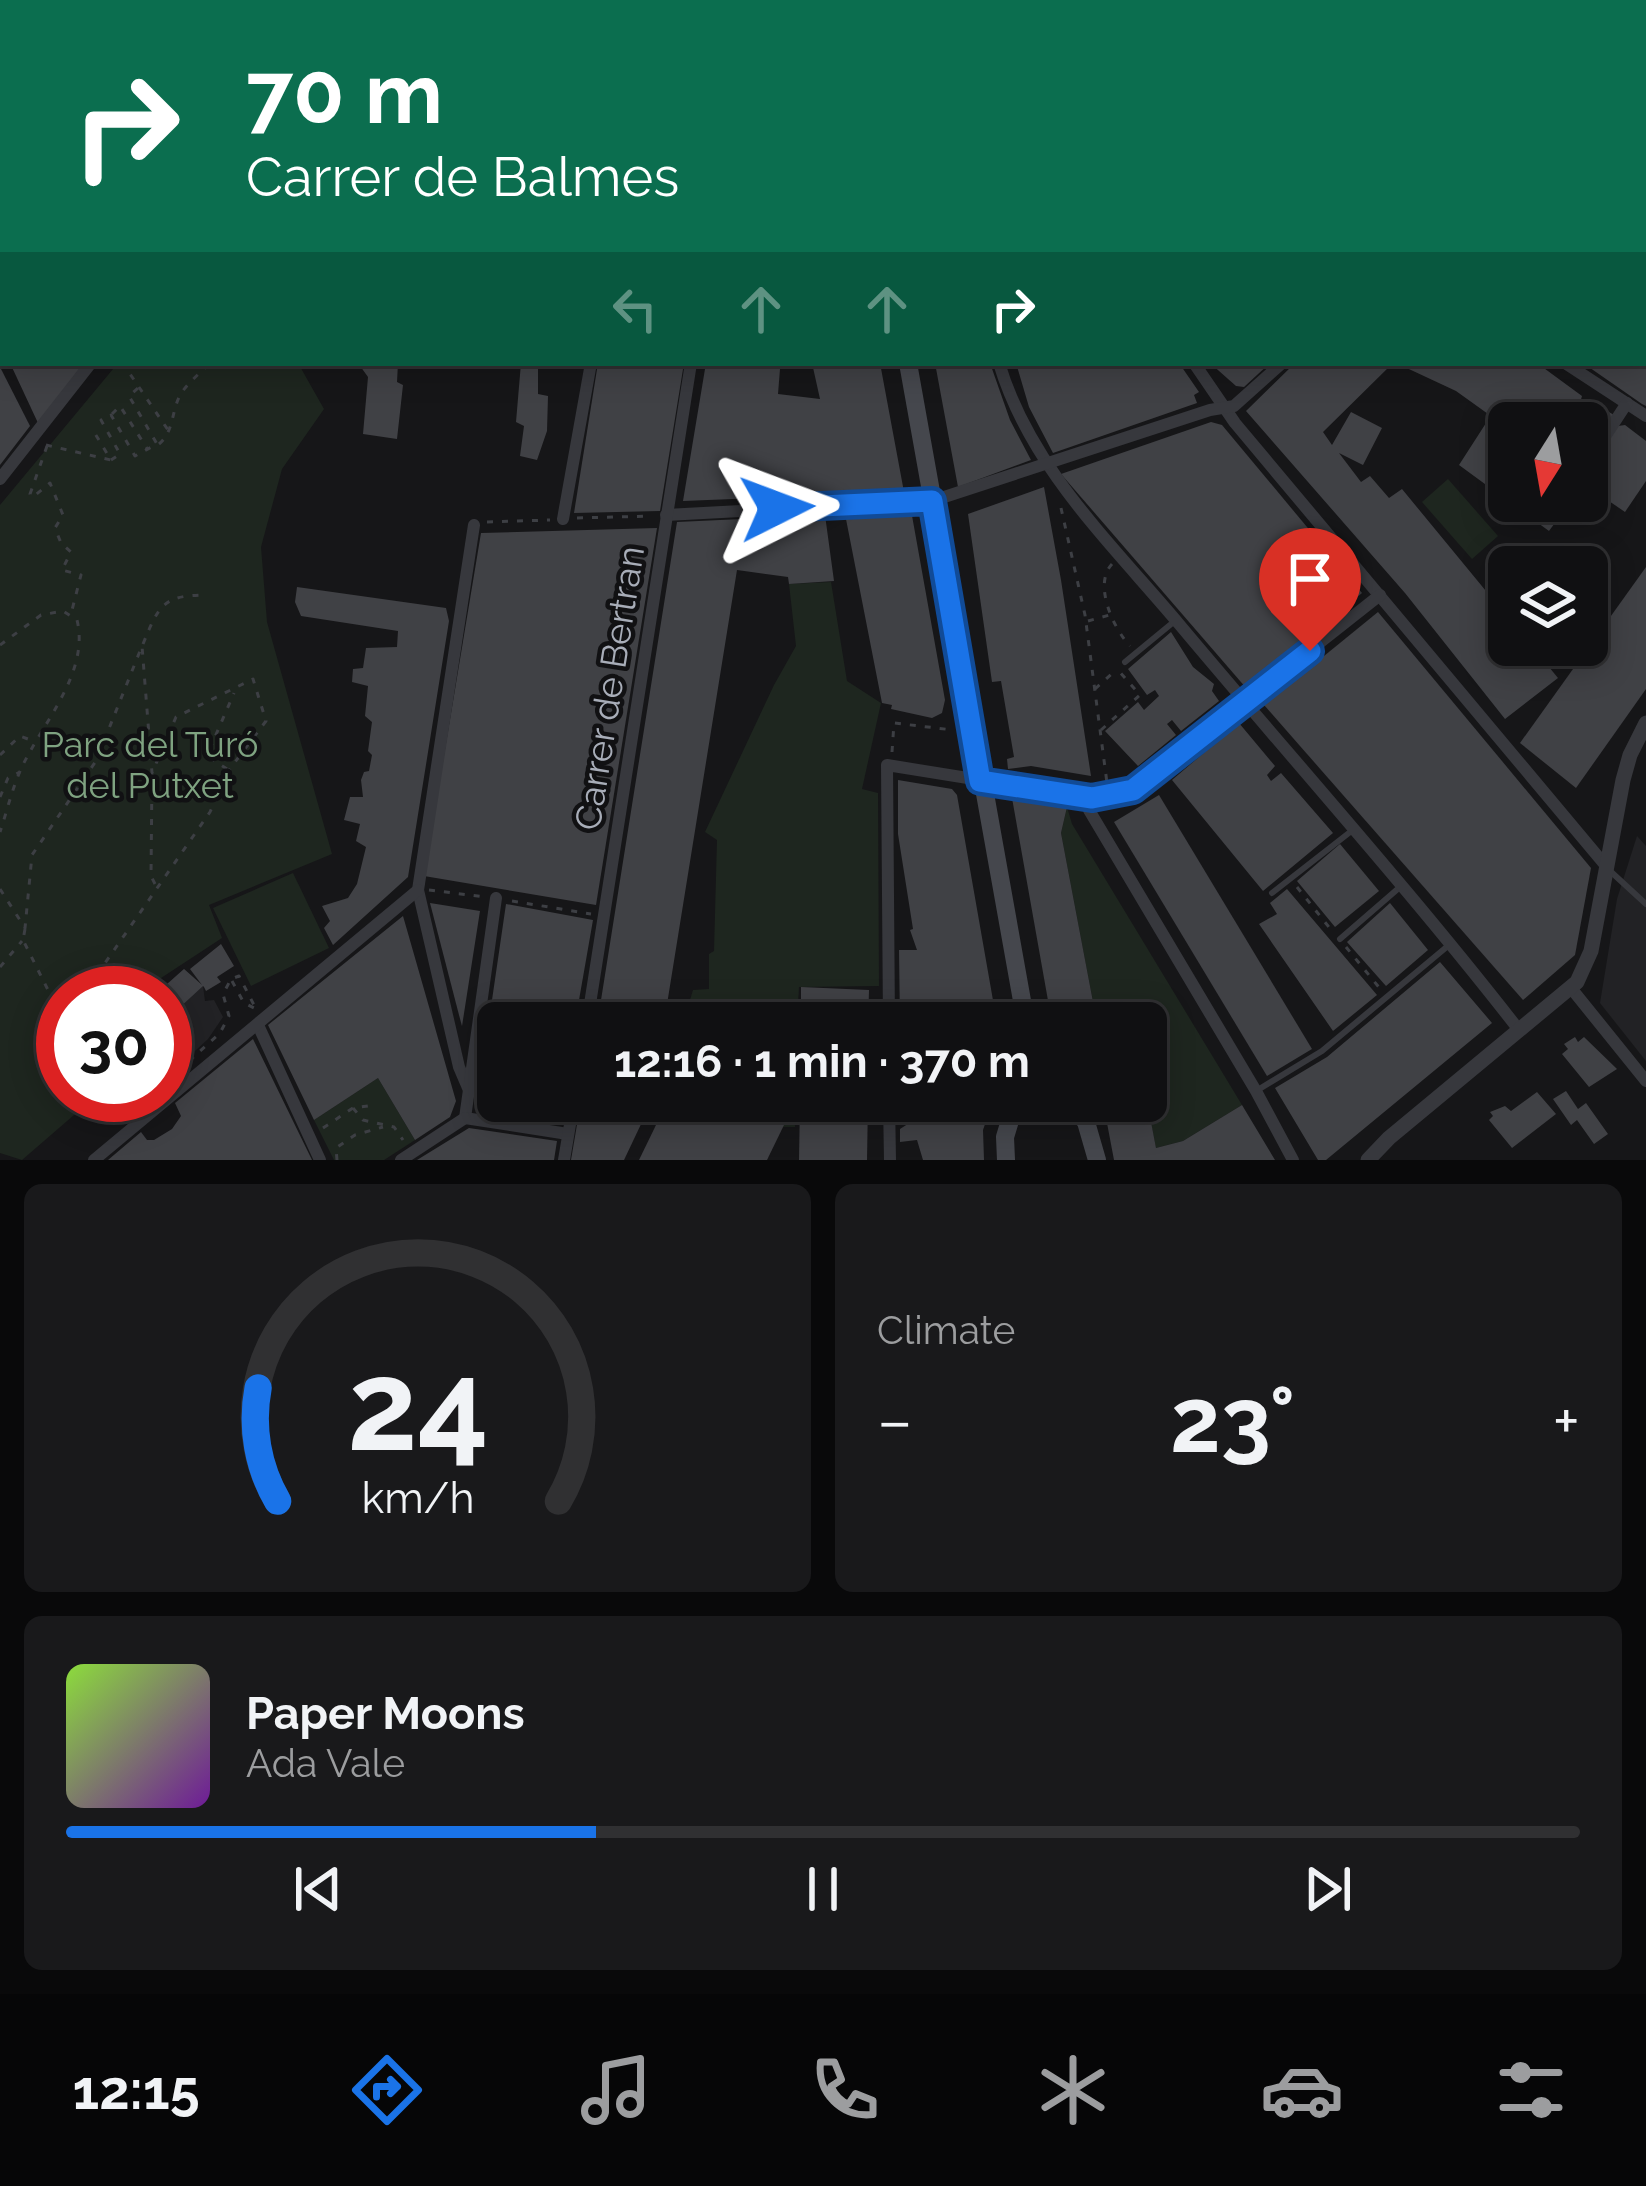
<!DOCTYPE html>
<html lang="en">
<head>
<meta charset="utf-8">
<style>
	:root { --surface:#101012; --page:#19191b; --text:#f1f3f6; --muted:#9c9d9f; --line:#303032; --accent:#1a73e8 }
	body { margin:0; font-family:Raleway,sans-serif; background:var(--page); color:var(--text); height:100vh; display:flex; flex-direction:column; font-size:45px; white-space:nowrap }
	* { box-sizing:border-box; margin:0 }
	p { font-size:39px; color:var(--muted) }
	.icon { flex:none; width:66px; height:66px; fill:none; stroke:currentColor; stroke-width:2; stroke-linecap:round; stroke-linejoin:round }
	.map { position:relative; height:1160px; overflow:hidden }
	.panel { display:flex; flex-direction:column; gap:24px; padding:24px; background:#09090a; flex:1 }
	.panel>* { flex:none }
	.guide { position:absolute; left:0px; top:0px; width:1647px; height:366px; box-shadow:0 6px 30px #0003,0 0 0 3px var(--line); background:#0b6e4f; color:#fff; overflow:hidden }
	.needle { width:78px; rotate:191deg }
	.tools { position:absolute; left:1488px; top:402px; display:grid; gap:24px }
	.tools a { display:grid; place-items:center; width:120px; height:120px; border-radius:18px; background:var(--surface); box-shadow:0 6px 30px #0003,0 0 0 3px var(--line); font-size:60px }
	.speed { position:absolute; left:36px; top:966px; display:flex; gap:24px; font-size:60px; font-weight:700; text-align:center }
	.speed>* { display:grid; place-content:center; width:156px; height:156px; border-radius:50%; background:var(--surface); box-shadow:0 6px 30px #0003,0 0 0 3px var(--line); line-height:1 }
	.speed .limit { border:18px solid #d22; background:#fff; color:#111 }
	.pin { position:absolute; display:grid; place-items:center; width:102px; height:102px; color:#fff; margin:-123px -51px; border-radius:50% 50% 50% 0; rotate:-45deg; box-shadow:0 0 12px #0007 }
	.pin .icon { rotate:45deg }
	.me { position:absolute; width:132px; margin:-66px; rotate:87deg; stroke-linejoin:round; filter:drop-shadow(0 0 9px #0008) }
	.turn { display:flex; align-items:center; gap:42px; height:252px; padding:0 48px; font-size:54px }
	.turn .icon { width:156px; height:156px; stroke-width:2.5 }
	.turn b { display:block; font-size:84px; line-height:102px }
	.lanes { display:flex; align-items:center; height:114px; padding:0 48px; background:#0003; justify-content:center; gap:60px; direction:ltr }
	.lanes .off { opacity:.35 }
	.big { font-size:90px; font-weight:700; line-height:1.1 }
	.panel .widget { flex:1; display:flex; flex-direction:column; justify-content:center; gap:18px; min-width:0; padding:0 42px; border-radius:18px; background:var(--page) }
	.panel .dial { align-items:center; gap:0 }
	.dial svg { height:312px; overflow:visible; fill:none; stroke:var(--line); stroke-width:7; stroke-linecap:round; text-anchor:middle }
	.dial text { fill:var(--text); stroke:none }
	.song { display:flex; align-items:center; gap:36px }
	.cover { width:144px; height:144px; border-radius:18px; background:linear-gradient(135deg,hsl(90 70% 55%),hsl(280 70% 35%)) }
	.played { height:12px; border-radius:6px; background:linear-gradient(90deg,var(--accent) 35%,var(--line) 35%) }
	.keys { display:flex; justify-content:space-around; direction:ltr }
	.heat { display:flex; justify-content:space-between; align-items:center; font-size:66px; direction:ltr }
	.panel .tiles { flex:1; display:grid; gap:24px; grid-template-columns:1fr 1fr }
	.widget:last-child { grid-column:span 2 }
	.trip { position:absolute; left:477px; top:1002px; width:690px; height:120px; border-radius:18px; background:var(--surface); box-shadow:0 6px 30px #0003,0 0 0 3px var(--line); font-weight:700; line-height:120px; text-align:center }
	.dock { display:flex; height:192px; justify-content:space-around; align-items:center; background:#060607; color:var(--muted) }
	.dock .icon { width:84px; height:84px }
	.dock .active { color:var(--accent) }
	.dock b { font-size:54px; color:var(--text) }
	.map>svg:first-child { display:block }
	.built { fill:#222225 }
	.green { fill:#1e261f }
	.building { fill:#404145 }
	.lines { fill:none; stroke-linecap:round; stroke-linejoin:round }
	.path { stroke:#3d3f44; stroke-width:3; stroke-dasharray:6 9; stroke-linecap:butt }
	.service { stroke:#37383d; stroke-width:6 }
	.pedestrian { stroke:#37383d; stroke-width:9 }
	.minor { stroke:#37383d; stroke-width:12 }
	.tertiary { stroke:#37383d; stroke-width:15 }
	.secondary { stroke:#45474d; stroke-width:18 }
	.route-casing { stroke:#114b97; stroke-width:30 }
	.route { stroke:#1a73e8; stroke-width:21 }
	.labels { text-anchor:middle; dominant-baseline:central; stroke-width:9; stroke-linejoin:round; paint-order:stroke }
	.street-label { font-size:36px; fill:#a8adb8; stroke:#111113 }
	.park-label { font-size:36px; fill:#7fa381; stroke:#111113 }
</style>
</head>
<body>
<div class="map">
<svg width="1646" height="1160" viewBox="0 0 1646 1160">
	<rect width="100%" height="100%" fill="#161618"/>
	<g class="built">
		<polygon points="1637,836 1646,846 1646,1061 1600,1003 1617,899"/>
		<polygon points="184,969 203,986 205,1001 214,1000 223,1017 208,1039 171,1073 165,1067 165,993 157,993"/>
	</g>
	<g class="green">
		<polygon points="118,363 298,363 324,409 282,469 261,547 267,622 332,854 209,905 222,938 158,980 147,993 63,993 63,1095 153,1095 122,1122 96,1096 22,1160 0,1153 0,505"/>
		<polygon points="1448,479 1498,536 1472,559 1422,502"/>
		<polygon points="831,582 847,681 881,703 862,789 878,793 879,986 799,987 797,1023 683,1023 693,990 709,989 709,954 714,951 717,840 705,832 774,685 796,646 789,584"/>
		<polygon points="1067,807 1072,824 1242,1105 1183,1141 1156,1148 1146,1099 1146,1023 1097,1023 1061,833"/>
		<polygon points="293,873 329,948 251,986 213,908"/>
		<polygon points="378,1078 415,1140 384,1160 334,1160 314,1120"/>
		<polygon points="670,1101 794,1101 795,1127 701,1126 668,1120"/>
	</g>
	<g class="building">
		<polygon points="10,363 84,363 38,423"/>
		<polygon points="358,363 398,363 397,382 403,385 397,439 363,434 368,377"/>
		<polygon points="521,363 538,363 538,394 548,396 547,431 537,460 520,456 524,426 516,422"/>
		<polygon points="598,363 684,363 660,511 574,513"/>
		<polygon points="706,363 765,363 780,369 778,394 820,399 812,363 880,363 904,492 683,501"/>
		<polygon points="935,363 990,363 1010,420 1031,460 958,487"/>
		<polygon points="1016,363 1179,363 1199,392 1194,395 1197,403 1053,453 1029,407"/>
		<polygon points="1210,363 1270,363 1244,387 1236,386"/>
		<polygon points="1295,363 1391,365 1323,432 1332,445 1351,412 1382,428 1363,465 1339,453 1361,482 1370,476 1389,498 1402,489 1509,619 1509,645 1531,645 1558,678 1505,719 1405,593 1246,411"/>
		<polygon points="1396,363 1537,363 1582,396 1580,403 1587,399 1614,415 1587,455 1587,423 1509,423 1509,429 1456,391"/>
		<polygon points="1583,363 1646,363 1646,406 1642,404"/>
		<polygon points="0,367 30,426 0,465"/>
		<polygon points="1488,420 1509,435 1509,501 1571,501 1549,531 1459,465"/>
		<polygon points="1211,422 1222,425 1362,593 1247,689 1061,474"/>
		<polygon points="1625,425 1646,441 1646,481 1625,512 1587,486 1587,472 1618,426"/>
		<polygon points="1044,487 1061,580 1091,776 1031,766 1008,769 1007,759 1014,757 1001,681 992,682 968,514"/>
		<polygon points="898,509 911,510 945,700 942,713 932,718 891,709 892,705 882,703 845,514"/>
		<polygon points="825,515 834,581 789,584 788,577 737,570 664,1023 594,1023 598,1019 677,522"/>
		<polygon points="657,528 596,905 424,876 481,533"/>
		<polygon points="1646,567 1646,689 1576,788 1520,743"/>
		<polygon points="297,587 446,608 449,621 408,877 333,945 324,928 330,921 322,906 348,898 357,884 366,847 356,841 360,824 344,820 350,797 363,797 361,780 364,772 369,771 372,755 368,751 372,722 365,716 368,686 352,682 353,669 363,668 366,648 397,647 398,631 301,616 295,602"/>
		<polygon points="1378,612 1591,868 1575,955 1523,1000 1264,705"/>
		<polygon points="1171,632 1193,667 1214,684 1212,691 1219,701 1181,731 1172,720 1167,724 1176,735 1138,766 1105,731 1138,702 1144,710 1159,696 1155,690 1147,695 1128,669"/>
		<polygon points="1239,723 1275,766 1267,775 1271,781 1281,773 1333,833 1263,891 1172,780"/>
		<polygon points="898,780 952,789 957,795 997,1023 900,1023 899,950 917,950 910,930 913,929 898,834"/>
		<polygon points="1159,795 1312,1049 1267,1076 1114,822"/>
		<polygon points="1012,798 1067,807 1061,833 1097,1023 1052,1023"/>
		<polygon points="1340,844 1379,891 1335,927 1297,881"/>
		<polygon points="1287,889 1377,995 1333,1031 1259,924 1277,914 1270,903"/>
		<polygon points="430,903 480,911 462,1026 459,1015"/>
		<polygon points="1390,903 1428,950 1386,986 1347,942"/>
		<polygon points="506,904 593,920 575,1023 498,1023 498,1101 561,1101 557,1121 484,1109 477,1103"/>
		<polygon points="403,916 456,1101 450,1117 415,1140 378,1078 314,1120 268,1025"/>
		<polygon points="221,944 234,966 217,977 221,982 206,991 204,987 203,986 165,1021 165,993 157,993 184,969 202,985 190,969"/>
		<polygon points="1440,962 1492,1023 1326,1160 1318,1160 1275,1088 1327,1057"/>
		<polygon points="801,987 869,990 868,1023 801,1023"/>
		<polygon points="165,1021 189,1052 169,1069 165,1067"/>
		<polygon points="1575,1037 1578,1042 1584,1037 1617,1069 1589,1087 1562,1054 1568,1049 1564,1044"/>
		<polygon points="253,1039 312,1160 108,1160 141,1132 147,1140 154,1140 172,1129 181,1116 175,1103"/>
		<polygon points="1566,1091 1578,1109 1586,1103 1608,1134 1594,1144 1577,1120 1571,1125 1553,1099"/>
		<polygon points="1537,1092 1556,1114 1512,1148 1489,1120 1493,1116 1490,1112 1505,1106 1511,1111"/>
		<polygon points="581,1101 652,1101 624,1160 571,1160"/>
		<polygon points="800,1101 868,1101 867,1160 799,1160"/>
		<polygon points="916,1101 993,1101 983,1130 984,1160 923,1160 917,1140 900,1142 900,1129 914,1120"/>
		<polygon points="1095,1101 1147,1101 1156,1148 1183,1141 1242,1105 1275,1160 1114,1160 1107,1123"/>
		<polygon points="656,1125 784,1125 767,1160 639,1160"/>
		<polygon points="469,1128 557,1141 554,1160 417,1160"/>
	</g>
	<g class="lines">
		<g class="path">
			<polyline points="876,0 879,3"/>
			<polyline points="131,363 126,368 168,430"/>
			<polyline points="112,414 120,406 148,450"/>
			<path d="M 159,444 C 175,431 171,408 182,392 C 190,381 201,372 210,363"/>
			<polyline points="46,445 111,460 94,432"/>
			<polyline points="47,446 30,494 33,497 50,483 63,515 55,528 61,543 71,552 62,570 81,575 71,614"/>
			<polyline points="111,460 120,454 101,420 111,415 135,456 157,444 129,396 138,388"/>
			<polyline points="1061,508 1085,615 1107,783"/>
			<polyline points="577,518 652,516"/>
			<polyline points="487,522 550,520"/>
			<path d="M 1112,564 C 1093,584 1113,628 1130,646"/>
			<polyline points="1088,621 1113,614"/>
			<path d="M 143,644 C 159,605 163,595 207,595"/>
			<path d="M 0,645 L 41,615 L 63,611 L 77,620 C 90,673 42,723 21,769 C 12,789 7,811 0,832"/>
			<polyline points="1095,689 1115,671"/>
			<polyline points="1101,730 1140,695 1117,669"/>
			<polyline points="892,752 894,723 953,730"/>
			<polyline points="0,755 20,736 33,741"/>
			<polyline points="227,769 209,757 208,753 234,693"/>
			<polyline points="152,774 151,876 155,884"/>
			<polyline points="0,797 8,778 20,772"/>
			<polyline points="1297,887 1332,931"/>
			<polyline points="0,889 25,928 32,855 96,761 142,646 152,773 176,717 253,679 266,721 229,770 210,812 96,976 92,993"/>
			<polyline points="429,890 485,897"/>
			<polyline points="512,901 591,914"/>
			<polyline points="25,929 23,940 63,1020"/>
			<polyline points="1346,947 1382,991"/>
			<polyline points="0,967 22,941"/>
			<polyline points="232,981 244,1003 256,1009"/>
			<polyline points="178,1071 220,1033 229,1016 223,994 231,979 239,976 255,1007"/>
			<polyline points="353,1108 363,1120 394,1127 403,1140"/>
			<polyline points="323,1128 353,1108 375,1105"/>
			<polyline points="337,1160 336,1148 355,1135 383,1127"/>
		</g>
		<g class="service">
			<polyline points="1037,0 1042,3"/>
			<polyline points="1125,662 1176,620"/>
			<polyline points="1609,870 1646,904"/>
			<polyline points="1272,893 1354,829"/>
			<polyline points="1340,939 1400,887"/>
			<polyline points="1256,1091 1322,1051 1449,945"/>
		</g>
		<polyline class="pedestrian" points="1019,3 1022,0"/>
		<g class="minor">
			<polyline points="525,0 530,3"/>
			<polyline points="1145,0 1148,3"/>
			<polyline points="1377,0 1379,3"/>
			<polyline points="86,3 90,0"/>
			<polyline points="649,3 650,0"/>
			<polyline points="749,3 749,0"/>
			<polyline points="1122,3 1125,0"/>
			<polyline points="1172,3 1175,0"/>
			<polyline points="1625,3 1629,0"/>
			<polyline points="0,69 3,67"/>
			<polyline points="0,160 3,160"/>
			<polyline points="1644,167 1646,165"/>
			<polyline points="0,318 3,316"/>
			<path d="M 999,363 C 1030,467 1110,542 1179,624 C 1292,759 1410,890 1519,1030"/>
			<polyline points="1194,363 1235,423 1606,866"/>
			<polyline points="1565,363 1646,416"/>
			<polyline points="1587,464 1627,403"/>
			<polyline points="0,479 91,363"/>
			<polyline points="666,515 932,501 1210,410 1234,406 1282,363"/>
			<polyline points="563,519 591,363"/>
			<polyline points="1092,798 1089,810 1256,1091 1293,1160"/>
			<polyline points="1571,988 1646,1081"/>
			<polyline points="587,1023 691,363"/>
			<polyline points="889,1023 887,765 1092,798 1133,790 1380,595"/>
			<polyline points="258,1025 320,1160"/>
			<polyline points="468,1088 459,1067 418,890 474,525"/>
			<polyline points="889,1101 890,1160"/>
			<polyline points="465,1118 496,898"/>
			<polyline points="465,1118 568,1134"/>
			<polyline points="94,1160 418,890"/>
			<polyline points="401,1160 465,1118"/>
			<polyline points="564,1160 574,1101"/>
		</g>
		<g class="tertiary">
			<polyline points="1523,0 1524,3"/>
			<polyline points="1644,198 1646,200"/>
			<polyline points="1368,1160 1389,1138 1577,982 1591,951 1623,780 1630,755 1646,723"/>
		</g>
		<g class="secondary">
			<polyline points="838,0 839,3"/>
			<polyline points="908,363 1026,1023"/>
			<polyline points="1070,1101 1086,1122 1097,1160"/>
			<polyline points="1006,1160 1005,1137 1016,1101"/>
		</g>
	</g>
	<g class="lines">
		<g class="route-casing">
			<polyline id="route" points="777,508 932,501 980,781 1092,798 1133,790 1310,651"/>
		</g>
		<use href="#route" class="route"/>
	</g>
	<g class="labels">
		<g class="street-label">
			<text transform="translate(609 688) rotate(-81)">Carrer de Bertran</text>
		</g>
		<g class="park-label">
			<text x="150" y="744">Parc del Turó<tspan x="150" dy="41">del Putxet</tspan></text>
		</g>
	</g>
</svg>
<div class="tools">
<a><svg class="needle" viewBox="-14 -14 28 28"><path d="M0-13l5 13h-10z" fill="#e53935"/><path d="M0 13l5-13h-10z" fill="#9c9d9f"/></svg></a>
<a><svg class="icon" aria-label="layers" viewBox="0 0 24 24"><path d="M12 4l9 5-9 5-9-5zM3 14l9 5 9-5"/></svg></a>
</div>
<div class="speed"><div class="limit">30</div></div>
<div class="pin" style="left:1310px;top:651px;background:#d93025"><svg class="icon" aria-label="arrive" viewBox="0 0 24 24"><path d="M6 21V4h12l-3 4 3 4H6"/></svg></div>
<svg class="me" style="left:777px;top:508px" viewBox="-20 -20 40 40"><path d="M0-17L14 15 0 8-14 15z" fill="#1a73e8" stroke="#fff" stroke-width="4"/></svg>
<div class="trip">12:16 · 1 min · 370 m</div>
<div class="guide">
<div class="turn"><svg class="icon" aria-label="right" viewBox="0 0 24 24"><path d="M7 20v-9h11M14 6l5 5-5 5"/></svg><div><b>70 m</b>Carrer de Balmes</div></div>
<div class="lanes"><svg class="icon off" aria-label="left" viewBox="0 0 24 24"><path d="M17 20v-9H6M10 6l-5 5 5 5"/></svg><svg class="icon off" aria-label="ahead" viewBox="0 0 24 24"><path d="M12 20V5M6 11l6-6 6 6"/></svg><svg class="icon off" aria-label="ahead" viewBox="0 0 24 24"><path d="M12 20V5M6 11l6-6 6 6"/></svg><svg class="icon" aria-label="right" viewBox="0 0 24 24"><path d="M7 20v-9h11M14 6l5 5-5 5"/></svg></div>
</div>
</div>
<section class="panel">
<div class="tiles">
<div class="widget dial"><svg viewBox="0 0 100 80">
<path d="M14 69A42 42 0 1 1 86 69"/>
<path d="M14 69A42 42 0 0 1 9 40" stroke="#1a73e8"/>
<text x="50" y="56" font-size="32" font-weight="700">24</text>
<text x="50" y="72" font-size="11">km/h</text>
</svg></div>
<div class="widget"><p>Climate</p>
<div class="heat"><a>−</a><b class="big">23°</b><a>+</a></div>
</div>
<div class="widget">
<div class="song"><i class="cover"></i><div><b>Paper Moons</b><p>Ada Vale</p></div></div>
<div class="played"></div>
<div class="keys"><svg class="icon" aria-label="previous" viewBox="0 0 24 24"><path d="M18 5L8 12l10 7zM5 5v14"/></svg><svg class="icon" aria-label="pause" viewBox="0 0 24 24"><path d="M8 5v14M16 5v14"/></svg><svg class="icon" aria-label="next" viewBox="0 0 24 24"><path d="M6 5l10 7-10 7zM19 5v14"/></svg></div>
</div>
</div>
</section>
<nav class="dock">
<b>12:15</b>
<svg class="icon active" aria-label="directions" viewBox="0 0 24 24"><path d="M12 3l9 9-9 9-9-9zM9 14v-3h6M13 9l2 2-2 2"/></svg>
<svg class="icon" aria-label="music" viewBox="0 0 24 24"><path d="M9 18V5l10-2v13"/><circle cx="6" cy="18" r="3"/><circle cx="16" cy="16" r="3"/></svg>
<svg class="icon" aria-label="phone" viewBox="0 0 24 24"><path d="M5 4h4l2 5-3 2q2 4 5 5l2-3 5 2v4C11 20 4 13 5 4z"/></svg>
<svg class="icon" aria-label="climate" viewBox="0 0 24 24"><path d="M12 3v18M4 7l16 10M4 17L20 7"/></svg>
<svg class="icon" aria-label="car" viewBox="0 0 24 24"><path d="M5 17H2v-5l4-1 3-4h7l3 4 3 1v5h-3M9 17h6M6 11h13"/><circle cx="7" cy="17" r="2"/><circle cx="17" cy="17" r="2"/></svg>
<svg class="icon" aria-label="filters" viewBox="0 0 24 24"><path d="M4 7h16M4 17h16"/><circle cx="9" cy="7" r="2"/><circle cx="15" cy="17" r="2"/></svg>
</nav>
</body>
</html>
